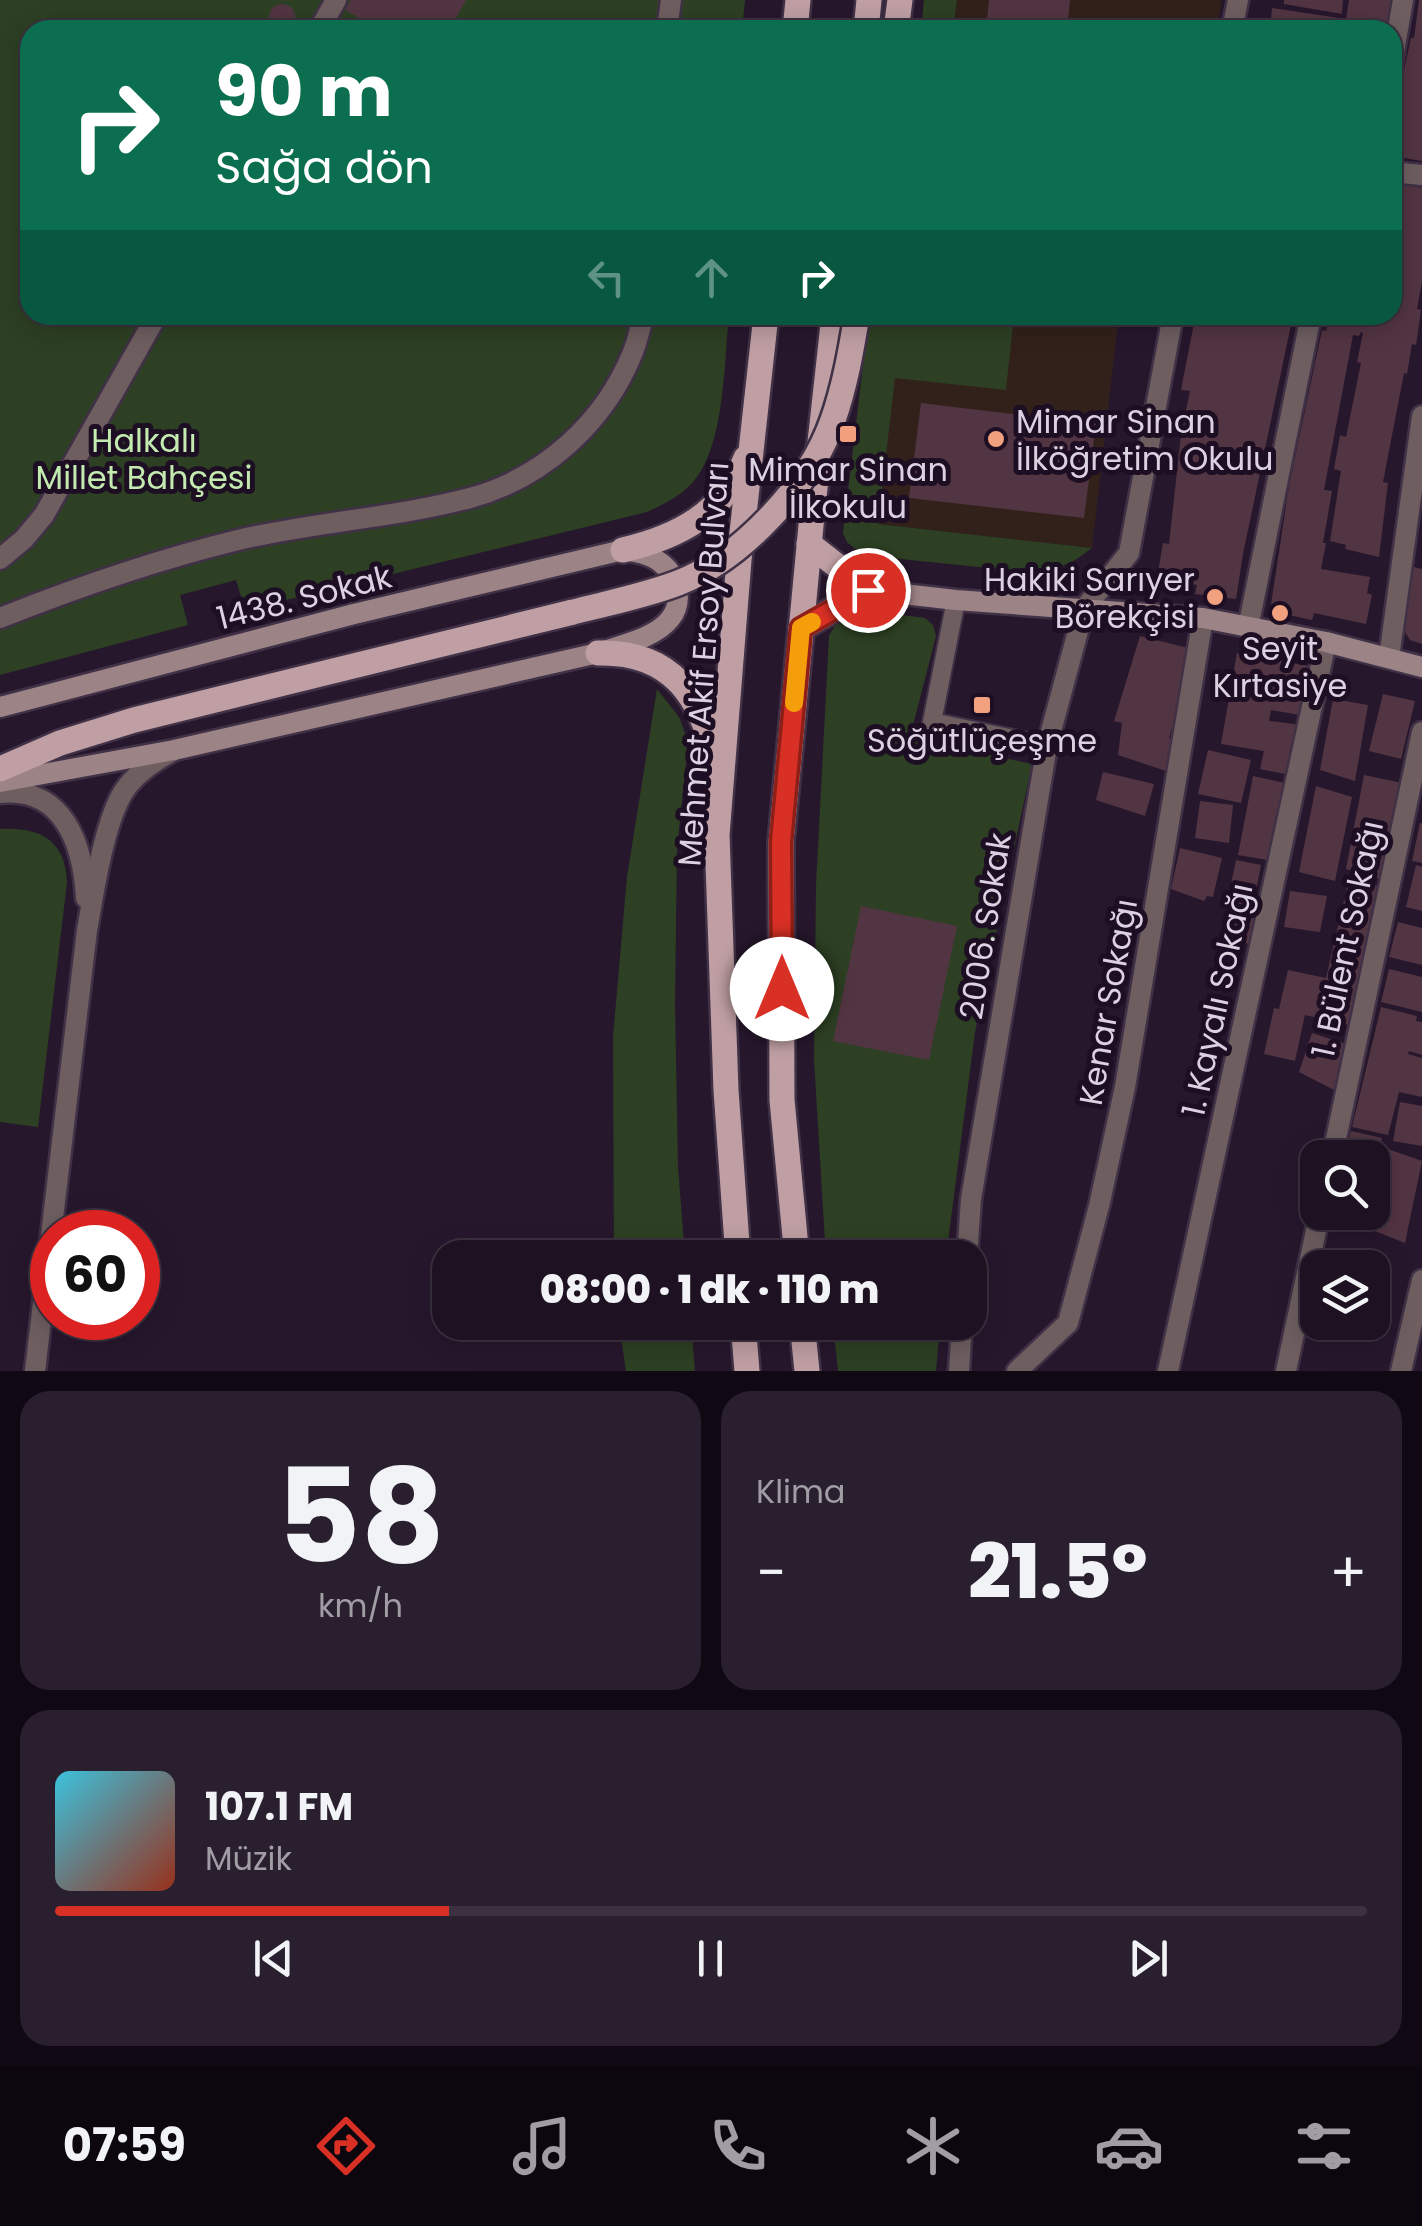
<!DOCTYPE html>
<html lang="tr">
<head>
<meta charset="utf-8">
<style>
	:root { --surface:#1d1122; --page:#2a1f2f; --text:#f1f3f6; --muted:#a09da5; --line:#3b3140; --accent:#d93025 }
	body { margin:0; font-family:Poppins,sans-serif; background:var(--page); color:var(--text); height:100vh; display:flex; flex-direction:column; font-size:38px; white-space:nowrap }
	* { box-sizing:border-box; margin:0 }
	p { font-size:32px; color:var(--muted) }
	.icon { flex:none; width:55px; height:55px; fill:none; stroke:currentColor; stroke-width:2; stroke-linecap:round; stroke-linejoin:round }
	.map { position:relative; height:1371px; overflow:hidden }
	.panel { display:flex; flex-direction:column; gap:20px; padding:20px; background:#100913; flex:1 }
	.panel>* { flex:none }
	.hud { position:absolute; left:20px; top:20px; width:1382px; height:305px; border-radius:30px; box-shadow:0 5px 25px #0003,0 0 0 2px var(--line); background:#0b6e4f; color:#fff; overflow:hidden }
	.fabs { position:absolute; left:1300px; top:1140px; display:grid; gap:20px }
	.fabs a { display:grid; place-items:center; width:90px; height:90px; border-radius:20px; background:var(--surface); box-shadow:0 5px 25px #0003,0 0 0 2px var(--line); font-size:50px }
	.speed { position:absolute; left:30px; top:1210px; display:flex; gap:20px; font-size:50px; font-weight:700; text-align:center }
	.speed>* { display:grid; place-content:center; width:130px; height:130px; border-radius:50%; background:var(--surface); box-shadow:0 5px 25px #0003,0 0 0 2px var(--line); line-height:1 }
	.speed .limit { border:15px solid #d22; background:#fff; color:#111 }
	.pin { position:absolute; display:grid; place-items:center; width:85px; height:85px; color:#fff; margin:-42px; border:5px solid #fff; border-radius:50%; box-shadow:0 2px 10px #0007 }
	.me { position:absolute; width:110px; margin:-55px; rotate:0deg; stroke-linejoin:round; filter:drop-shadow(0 0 8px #0008) }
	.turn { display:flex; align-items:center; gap:35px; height:210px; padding:0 30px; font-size:45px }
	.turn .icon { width:130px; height:130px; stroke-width:2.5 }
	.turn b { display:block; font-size:70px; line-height:85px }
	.lanes { display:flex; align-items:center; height:95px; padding:0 30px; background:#0003; justify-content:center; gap:50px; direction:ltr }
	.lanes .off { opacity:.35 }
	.big { font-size:75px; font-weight:800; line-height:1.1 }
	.panel .card { flex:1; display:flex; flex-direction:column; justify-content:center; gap:15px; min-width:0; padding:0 35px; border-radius:30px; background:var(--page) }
	.panel .dial { align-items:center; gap:0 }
	.dial b { font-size:130px; line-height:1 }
	.song { display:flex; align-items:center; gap:30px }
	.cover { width:120px; height:120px; border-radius:15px; background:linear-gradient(135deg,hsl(190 70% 55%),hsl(10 70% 35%)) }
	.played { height:10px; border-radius:5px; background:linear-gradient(90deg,var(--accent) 30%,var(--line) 30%) }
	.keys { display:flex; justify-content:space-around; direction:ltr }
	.heat { display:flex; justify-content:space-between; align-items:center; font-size:55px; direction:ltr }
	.panel .tiles { flex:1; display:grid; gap:20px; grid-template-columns:1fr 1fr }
	.card:last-child { grid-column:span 2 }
	.trip { position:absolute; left:432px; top:1240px; width:555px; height:100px; border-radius:30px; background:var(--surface); box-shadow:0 5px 25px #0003,0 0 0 2px var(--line); font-weight:800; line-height:100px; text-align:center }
	.dock { display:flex; height:160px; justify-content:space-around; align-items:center; background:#0c070e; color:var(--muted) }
	.dock .icon { width:70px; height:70px }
	.dock .active { color:var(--accent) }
	.dock b { font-size:45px; color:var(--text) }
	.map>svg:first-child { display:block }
	.education { fill:#32211b }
	.green { fill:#2d4023 }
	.building { fill:#523542 }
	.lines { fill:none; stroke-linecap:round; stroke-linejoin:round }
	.lane-casing { stroke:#403146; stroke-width:22 }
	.street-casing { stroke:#403146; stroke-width:25 }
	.secondary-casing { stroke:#403146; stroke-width:25 }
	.primary-casing { stroke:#403146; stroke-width:30 }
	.lane { stroke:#6e5e60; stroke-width:18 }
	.street { stroke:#6e5e60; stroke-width:20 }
	.secondary { stroke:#9c8386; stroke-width:20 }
	.primary { stroke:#bf9fa3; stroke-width:25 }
	.primary-bridge-casing { stroke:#403146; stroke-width:30; stroke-linecap:butt }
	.primary-bridge { stroke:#bf9fa3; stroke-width:25 }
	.route-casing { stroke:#8d1f18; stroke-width:25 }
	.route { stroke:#d93025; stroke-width:18 }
	.slow { stroke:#f59e0b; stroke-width:18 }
	.poi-dot { fill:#f2a17e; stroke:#1d0e23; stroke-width:4 }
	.labels { text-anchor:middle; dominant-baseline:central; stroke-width:10; stroke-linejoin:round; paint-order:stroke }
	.poi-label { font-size:32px; fill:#dcd1e0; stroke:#1d0e23 }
	.park-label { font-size:32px; fill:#c3ebb0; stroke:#1d0e23 }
	.street-label { font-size:32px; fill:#dcd1e0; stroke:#1d0e23 }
</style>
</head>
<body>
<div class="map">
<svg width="1422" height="1371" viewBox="0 0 1422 1371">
	<rect width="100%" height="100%" fill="#27172d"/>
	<g class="education">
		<polygon points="957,0 1222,0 1216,30 953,30"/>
		<polygon points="902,315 1119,315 1092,548 878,524"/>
	</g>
	<g class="green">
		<path d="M 0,0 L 745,0 L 742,30 L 30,30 L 30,315 L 729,315 C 724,362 725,446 693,482 C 681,496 664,504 647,512 L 245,610 L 236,580 L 180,595 L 188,625 L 0,675 Z"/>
		<polygon points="924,0 957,0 953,30 921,30"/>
		<polygon points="869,315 1014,315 1006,390 895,378 878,524 1092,548 1071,563 1046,570 1019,571 862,555 847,542 843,533"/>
		<path d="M 872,611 L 925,618 L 933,625 L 936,636 L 910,737 L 1032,764 L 975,1032 L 946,1257 L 826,1258 L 814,1059 L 816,886 L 829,636 C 841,614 847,612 872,611 Z"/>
		<polygon points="657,689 679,717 685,733 687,752 677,849 675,1002 678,1167 685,1257 614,1257 613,1037 627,877"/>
		<path d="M 0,829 C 39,827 65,839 67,882 L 38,1127 L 0,1122 Z"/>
		<polygon points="619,1323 691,1323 695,1371 626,1371"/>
		<polygon points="833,1323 940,1323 936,1371 838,1371"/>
	</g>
	<g class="building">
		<polygon points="351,0 466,0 449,30 381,30 345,10"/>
		<polygon points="989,0 1070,0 1067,30 986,30"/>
		<polygon points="1284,0 1343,0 1342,14 1284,4"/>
		<polygon points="1349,0 1391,0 1387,30 1270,30 1272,8 1346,19"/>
		<polygon points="1419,0 1422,0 1422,161 1392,156 1402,79 1411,38 1414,38"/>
		<circle cx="282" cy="17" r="13"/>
		<polygon points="1392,183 1422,188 1422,282 1417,309 1421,310 1416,345 1412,344 1407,374 1404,373 1383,482 1388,483 1379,557 1345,549 1346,545 1330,541 1341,471 1334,469 1340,435 1346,437 1361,363 1357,362 1363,333 1361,332 1359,336 1353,335 1324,490 1332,491 1323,543 1326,543 1321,569 1370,577 1367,593 1372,595 1366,624 1314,613 1312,620 1270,611 1289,486 1322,330 1326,331 1330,315 1392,315"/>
		<polygon points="1204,315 1293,315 1243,554 1236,599 1195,594 1197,585 1157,578 1163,543 1169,544 1181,435 1190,391 1181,390 1195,318 1203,319"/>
		<polygon points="921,403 1096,424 1084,518 909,498"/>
		<polygon points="1406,565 1422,569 1422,644 1410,640 1396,618"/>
		<polygon points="1140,636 1196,650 1169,738 1175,739 1169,772 1118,755 1122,723 1114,721"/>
		<polygon points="1237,653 1309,666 1300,715 1271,710 1269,721 1302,725 1290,775 1260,769 1264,751 1221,744"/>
		<polygon points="1383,694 1415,701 1401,759 1369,751"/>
		<polygon points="1333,699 1368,705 1355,781 1320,770"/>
		<polygon points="1208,750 1251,760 1241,803 1198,794"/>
		<polygon points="1103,772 1154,784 1145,816 1096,800"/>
		<polygon points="1364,775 1402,783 1380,879 1346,869"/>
		<polygon points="1253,776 1289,784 1273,861 1238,855"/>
		<polygon points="1316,786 1352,797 1335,881 1299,872"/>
		<polygon points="1200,801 1233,805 1229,843 1195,838"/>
		<polygon points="1420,823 1422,823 1422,863 1412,861"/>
		<polygon points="1180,848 1222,858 1213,897 1207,896 1204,901 1171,889"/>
		<polygon points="1236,860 1261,865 1255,895 1230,889"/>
		<polygon points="1416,865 1422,867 1422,911 1406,907"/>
		<polygon points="1349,879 1384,887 1353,1026 1305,1015 1295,1061 1264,1054 1274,1008 1279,1009 1288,970 1326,978"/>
		<polygon points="1290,891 1327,896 1320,932 1284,927"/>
		<polygon points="1229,899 1262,907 1254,945 1221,938"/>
		<polygon points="861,906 957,926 929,1060 833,1041"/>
		<polygon points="1398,922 1422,928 1422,965 1389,957"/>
		<polygon points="1389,969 1422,977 1422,1012 1381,1002"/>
		<polygon points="1381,1007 1417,1016 1416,1021 1422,1022 1422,1055 1409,1051 1408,1054 1422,1058 1422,1097 1399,1092 1388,1135 1352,1127"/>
		<polygon points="1312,1033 1346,1044 1334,1090 1299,1072"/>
		<polygon points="1400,1102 1422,1106 1422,1146 1393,1141"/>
		<polygon points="1351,1131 1382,1138 1374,1168 1372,1158 1344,1158"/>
		<polygon points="1388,1149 1422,1161 1405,1243 1370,1229"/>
	</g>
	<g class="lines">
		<g class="lane-casing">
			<polyline id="lane" points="956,600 932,722 1047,746"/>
		</g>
		<g class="street-casing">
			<g id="street">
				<polyline points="319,30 336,0"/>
				<polyline points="667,30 671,0"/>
				<polyline points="1232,30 1238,0"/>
				<polyline points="1392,63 1403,0"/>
				<polyline points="1392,172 1422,175"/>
				<polyline points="0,559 24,539 44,515 157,315"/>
				<path d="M 0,618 C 78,587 156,560 238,540 C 314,522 394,518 470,498 C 544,478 605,422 633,352 C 638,340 640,327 644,315"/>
				<polyline points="1248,628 1311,315"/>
				<polyline points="1389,658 1422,416"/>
				<path d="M 0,793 C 64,786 83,845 86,898"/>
				<polyline points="1332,1158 1422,732"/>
				<polyline points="967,1258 971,1199 1047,746 1084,609 1129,553 1173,315"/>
				<path d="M 35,1371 L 87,930 C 94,892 104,822 124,791 C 136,773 154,761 173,751"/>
				<polyline points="959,1371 962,1322"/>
				<polyline points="1017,1371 1068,1323 1099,1206 1125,1087 1203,618"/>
				<polyline points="1168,1371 1326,642"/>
				<polyline points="1286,1371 1320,1212"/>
				<polyline points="1401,1371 1422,1280"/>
			</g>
		</g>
		<g class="secondary-casing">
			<g id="secondary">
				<polyline points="868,590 956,600 1203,618 1326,642 1422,667"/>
				<path d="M 0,707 L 354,614 L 623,550 C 636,552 650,554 661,563 C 678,576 684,602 670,619 C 654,639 620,645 598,653 L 174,750 L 0,782"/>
			</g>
		</g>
		<g class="primary-casing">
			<g id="primary">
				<polyline points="795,30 798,0"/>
				<polyline points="866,30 869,0"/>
				<polyline points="896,30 900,0"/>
				<path d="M 623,550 C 678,537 723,514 746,458"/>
				<polyline points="801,628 868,590 809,544"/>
				<path d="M 598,653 C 672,651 702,697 716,763"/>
				<polyline points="0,769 60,743 134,720 573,612"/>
				<polyline points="738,1258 726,1090 717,835 739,560 766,315"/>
				<polyline points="797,1258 782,1100 781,842 812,515 834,315"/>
				<polyline points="743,1322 747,1371"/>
				<polyline points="802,1322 807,1371"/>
			</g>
		</g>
		<use href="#lane" class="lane"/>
		<use href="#street" class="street"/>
		<use href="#secondary" class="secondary"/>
		<use href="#primary" class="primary"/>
		<g class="primary-bridge-casing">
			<path id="primary-bridge" d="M 573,612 C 608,603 644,596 678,583 C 741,559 811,484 833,420 C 845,386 851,351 857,315"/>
		</g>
		<use href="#primary-bridge" class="primary-bridge"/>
	</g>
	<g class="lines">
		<g class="route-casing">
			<polyline id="route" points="782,989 781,842 801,628 868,590"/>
		</g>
		<use href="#route" class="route"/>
		<polyline class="slow" points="794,703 801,628 812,622"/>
	</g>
	<g class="poi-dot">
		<rect x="838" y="424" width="20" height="20" rx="5"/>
		<circle cx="996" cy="439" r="10"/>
		<circle cx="1215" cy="597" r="10"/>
		<circle cx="1280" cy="613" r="10"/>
		<rect x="972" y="695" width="20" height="20" rx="5"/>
	</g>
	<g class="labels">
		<g class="poi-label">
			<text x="1016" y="421" text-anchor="start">Mimar Sinan<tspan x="1016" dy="37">İlköğretim Okulu</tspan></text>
			<text x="848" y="469">Mimar Sinan<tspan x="848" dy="37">İlkokulu</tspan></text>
			<text x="1195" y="579" text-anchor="end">Hakiki Sarıyer<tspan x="1195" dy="37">Börekçisi</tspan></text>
			<text x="1280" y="648">Seyit<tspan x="1280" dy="37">Kırtasiye</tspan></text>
			<text x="982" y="740">Söğütlüçeşme</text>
		</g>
		<g class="park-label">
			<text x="144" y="440">Halkalı<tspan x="144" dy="37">Millet Bahçesi</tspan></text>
		</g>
		<g class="street-label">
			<text transform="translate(304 597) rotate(-14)">1438. Sokak</text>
			<text transform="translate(703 664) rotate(-86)">Mehmet Akif Ersoy Bulvarı</text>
			<text transform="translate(985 926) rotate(-81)">2006. Sokak</text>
			<text transform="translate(1347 939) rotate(-78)">1. Bülent Sokağı</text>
			<text transform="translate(1217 1000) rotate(-78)">1. Kayalı Sokağı</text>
			<text transform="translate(1108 1002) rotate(-80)">Kenar Sokağı</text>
		</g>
	</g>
</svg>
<div class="fabs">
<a><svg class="icon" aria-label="search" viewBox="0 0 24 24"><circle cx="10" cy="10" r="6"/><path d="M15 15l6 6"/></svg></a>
<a><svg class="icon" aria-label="layers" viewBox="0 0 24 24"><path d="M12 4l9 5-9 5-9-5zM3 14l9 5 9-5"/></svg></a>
</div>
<div class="speed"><div class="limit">60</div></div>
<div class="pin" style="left:868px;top:590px;background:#d93025"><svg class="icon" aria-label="arrive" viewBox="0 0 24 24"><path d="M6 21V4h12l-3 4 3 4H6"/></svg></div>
<svg class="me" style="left:782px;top:989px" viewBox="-20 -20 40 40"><circle r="19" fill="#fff"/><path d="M0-13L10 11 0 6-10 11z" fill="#d93025"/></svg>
<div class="trip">08:00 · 1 dk · 110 m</div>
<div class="hud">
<div class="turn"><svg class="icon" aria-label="right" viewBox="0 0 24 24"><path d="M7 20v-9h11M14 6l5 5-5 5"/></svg><div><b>90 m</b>Sağa dön</div></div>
<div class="lanes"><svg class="icon off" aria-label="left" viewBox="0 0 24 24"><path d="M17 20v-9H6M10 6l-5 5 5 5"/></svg><svg class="icon off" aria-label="ahead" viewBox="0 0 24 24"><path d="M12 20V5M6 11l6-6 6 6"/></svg><svg class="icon" aria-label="right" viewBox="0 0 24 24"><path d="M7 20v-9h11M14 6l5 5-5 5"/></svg></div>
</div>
</div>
<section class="panel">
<div class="tiles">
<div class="card dial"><b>58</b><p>km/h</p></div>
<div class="card"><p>Klima</p>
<div class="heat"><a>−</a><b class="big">21.5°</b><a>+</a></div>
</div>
<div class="card">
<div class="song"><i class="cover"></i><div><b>107.1 FM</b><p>Müzik</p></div></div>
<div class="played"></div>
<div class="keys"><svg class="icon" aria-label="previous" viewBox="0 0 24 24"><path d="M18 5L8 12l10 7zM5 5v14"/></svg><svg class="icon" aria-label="pause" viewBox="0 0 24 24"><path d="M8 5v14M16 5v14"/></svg><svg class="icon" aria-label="next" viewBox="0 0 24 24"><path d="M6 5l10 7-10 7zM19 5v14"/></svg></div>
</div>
</div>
</section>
<nav class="dock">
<b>07:59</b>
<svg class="icon active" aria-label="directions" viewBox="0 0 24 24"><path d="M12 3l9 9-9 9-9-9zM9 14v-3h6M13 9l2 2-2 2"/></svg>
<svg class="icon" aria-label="music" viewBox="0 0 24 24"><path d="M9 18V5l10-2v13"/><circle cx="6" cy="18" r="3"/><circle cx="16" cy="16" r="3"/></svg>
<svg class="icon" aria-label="phone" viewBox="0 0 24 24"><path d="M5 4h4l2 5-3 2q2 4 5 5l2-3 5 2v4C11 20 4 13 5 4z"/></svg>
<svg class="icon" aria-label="climate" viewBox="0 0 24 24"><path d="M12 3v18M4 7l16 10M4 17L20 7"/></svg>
<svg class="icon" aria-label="car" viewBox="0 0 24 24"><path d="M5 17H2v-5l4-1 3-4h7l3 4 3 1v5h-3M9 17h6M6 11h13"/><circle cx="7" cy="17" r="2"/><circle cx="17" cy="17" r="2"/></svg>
<svg class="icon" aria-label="filters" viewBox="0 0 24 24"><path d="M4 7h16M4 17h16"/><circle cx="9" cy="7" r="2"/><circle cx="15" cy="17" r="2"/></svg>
</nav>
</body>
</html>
